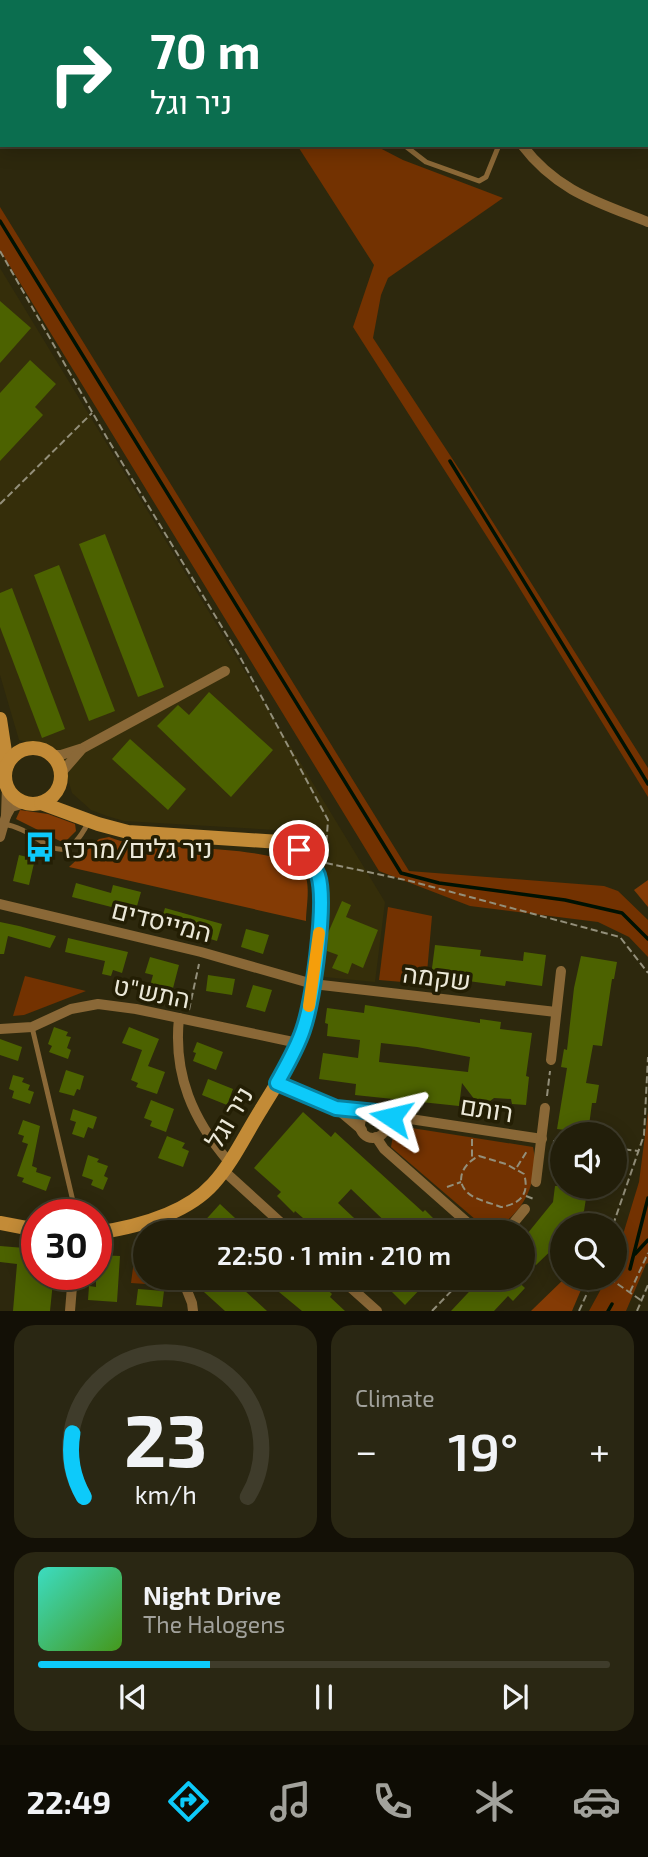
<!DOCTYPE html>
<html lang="en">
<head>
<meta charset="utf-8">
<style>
	:root { --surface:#221e0a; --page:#2a2713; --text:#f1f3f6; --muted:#a2a29c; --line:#3f3c2b; --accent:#0dcafa }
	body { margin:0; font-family:"Exo 2",Heebo,sans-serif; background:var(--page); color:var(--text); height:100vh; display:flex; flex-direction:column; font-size:26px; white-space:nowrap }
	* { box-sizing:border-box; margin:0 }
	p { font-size:23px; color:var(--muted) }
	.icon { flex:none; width:38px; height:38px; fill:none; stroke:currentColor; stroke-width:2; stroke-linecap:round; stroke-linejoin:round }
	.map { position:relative; height:1311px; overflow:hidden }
	.details { display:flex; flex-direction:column; gap:14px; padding:14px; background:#131006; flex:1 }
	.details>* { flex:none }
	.top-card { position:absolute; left:0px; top:0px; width:649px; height:147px; box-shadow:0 4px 18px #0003,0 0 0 2px var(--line); background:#0b6e4f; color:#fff; overflow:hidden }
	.tools { position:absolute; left:550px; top:1122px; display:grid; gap:14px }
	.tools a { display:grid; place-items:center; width:77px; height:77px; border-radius:50%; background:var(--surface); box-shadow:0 4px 18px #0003,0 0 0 2px var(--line); font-size:35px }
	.speed { position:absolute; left:21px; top:1199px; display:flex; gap:14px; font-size:35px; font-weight:700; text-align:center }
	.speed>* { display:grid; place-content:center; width:91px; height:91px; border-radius:50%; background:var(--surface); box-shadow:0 4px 18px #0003,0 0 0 2px var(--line); line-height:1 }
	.speed .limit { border:10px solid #d22; background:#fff; color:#111 }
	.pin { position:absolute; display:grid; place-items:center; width:60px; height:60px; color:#fff; margin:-30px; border:4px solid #fff; border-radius:50%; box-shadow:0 2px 7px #0007 }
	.me { position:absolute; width:77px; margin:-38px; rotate:280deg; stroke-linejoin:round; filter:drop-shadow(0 0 5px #0008) }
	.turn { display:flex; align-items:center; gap:24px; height:147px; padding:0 35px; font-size:32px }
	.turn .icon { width:91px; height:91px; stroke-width:2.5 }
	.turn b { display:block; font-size:49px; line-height:60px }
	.big { font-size:52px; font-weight:600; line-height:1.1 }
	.details .widget { flex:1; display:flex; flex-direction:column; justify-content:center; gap:10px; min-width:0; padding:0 24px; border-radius:21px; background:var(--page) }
	.details .dial { align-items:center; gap:0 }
	.dial svg { height:182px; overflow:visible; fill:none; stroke:var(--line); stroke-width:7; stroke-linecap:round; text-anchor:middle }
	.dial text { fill:var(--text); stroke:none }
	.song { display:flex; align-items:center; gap:21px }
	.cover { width:84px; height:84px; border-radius:10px; background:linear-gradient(135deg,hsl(170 70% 55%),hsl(100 70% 35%)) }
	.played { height:7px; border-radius:4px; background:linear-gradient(90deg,var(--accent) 30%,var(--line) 30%) }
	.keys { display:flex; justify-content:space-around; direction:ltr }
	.heat { display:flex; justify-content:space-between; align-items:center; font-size:38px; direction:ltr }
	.details .tiles { flex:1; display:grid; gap:14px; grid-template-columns:1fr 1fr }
	.widget:last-child { grid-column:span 2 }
	.trip { position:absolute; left:133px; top:1220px; width:402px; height:70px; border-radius:35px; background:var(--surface); box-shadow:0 4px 18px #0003,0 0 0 2px var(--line); font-weight:600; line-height:70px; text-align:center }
	.tabs { display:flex; height:112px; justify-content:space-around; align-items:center; background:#0e0c04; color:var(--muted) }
	.tabs .icon { width:49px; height:49px }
	.tabs .on { color:var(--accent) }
	.tabs b { font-size:32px; color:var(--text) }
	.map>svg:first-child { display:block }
	.built { fill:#352e0a }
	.green { fill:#733201 }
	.forest { fill:#843b05 }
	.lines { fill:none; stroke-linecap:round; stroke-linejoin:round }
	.stream { stroke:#001203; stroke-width:3.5 }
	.building { fill:#4c6200; fill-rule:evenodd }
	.path { stroke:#938f7a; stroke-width:2; stroke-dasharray:7 3.5; stroke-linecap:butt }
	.lane { stroke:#8a6837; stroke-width:5 }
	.street { stroke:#8a6837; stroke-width:10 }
	.secondary { stroke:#c38b37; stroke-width:14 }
	.route-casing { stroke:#0883a2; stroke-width:18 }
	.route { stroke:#0dcafa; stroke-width:12 }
	.slow { stroke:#f59e0b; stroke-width:12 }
	.labels { text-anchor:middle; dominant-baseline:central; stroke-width:7; stroke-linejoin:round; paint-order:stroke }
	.poi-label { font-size:26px; fill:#ebe8d8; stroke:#231e04; text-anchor:start }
	.street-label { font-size:26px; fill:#ebe8d8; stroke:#231e04 }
</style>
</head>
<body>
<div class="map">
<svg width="648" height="1311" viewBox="0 0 648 1311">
	<rect width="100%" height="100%" fill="#2d280d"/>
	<g class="built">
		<polygon points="309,0 416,0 417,2 310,2"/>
		<polygon points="0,268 385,902 375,982 325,977 318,974 329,881 317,849 305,840 295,834 276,830 124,821 107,816 91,810 72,793 63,762 55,749 19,740 0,675"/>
	</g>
	<g class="green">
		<polygon points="297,145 374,145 403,160 503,198 388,278 381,295 373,338 465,478 648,768 648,797 507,568 353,327 374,265"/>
		<polygon points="0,207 409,871 604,886 618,891 648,920 648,957 629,937 598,922 470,906 379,871 0,250"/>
		<polygon points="388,907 432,916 426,984 379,980"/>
		<polygon points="25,976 86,991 24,1015 13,1016"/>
		<polygon points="648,1112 648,1263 646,1264 626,1311 589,1311 607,1278 614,1278 614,1264 639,1182"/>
		<path d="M 399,1126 L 533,1147 C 540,1179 523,1218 491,1229 L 483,1226 L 391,1147 L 394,1130 Z"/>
		<polygon points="145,1241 145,1278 172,1278 175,1286 131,1283 136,1245"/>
	</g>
	<g class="forest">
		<polygon points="20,810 48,814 75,824 76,831 67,840 60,841 16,819"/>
		<path d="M 109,837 C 117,840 126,843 135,844 C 170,849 284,845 304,873 C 311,884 306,908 306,921 L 69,867 L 99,839 Z"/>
		<polygon points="648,880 648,907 634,890"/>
		<polygon points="565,1278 586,1278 572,1311 531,1311"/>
	</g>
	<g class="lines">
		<g class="stream">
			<polyline points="572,0 573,2"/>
			<polyline points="648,126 648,127"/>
			<polyline points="0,221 401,873 439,883 565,900 622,913 648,939"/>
			<polyline points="450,461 648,784"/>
			<polyline points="635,1254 648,1240"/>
			<polyline points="630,1269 648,1198"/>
			<polyline points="608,1311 612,1304"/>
		</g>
	</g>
	<g class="building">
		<polygon points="0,301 31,328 0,363"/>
		<polygon points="30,360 56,384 35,407 43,415 0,461 0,393"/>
		<polygon points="105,534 164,687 138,697 79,544"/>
		<polygon points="59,565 115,711 89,721 34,575"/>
		<polygon points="12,588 65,729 42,738 0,627 0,593"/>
		<polygon points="209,692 273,750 231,797 157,726 178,705 189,715"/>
		<polygon points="130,739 186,789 168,810 112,759"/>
		<polygon points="19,855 35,859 29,885 13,881"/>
		<polygon points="76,883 111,893 113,885 141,892 135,913 72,897"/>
		<polygon points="342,901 351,905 346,917 378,930 363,968 352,963 348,974 332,968 338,955 327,951 328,933"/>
		<polygon points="165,908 222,924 217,941 160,924"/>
		<polygon points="0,922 19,926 56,936 50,948 8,936 4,954 0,954"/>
		<polygon points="246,929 269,935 263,954 241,947"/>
		<polygon points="68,938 128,952 122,973 113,970 111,976 102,974 105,961 65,952"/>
		<polygon points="435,945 481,950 480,956 523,961 524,952 546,955 542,986 506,981 505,986 431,976"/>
		<polygon points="581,956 617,962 614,979 612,979 602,1046 593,1045 586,1083 599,1085 596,1103 592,1103 588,1133 557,1129 567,1068 561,1067 564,1049 567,1050 574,988"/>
		<polygon points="150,957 179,965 172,992 150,986 153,975 145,973"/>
		<polygon points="208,975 235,979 232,995 206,991"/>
		<polygon points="253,985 272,990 265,1012 246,1007"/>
		<path d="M 365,1005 L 480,1023 L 480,1019 L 501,1022 L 500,1029 L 532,1033 L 526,1076 L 529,1077 L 526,1105 L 512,1104 L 511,1099 L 494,1098 L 481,1108 L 462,1083 L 459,1106 L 355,1095 L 356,1084 L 319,1079 L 323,1053 L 358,1058 L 360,1040 L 327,1036 L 328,1024 L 325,1023 L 327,1008 L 364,1013 ZM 381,1043 L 417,1047 L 470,1057 L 468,1072 L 379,1062 Z"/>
		<polygon points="54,1027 68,1032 66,1036 71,1037 67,1048 71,1050 68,1059 49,1052 52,1046 48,1044"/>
		<polygon points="129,1027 159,1039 148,1066 165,1072 157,1094 136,1087 138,1083 131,1080 142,1050 122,1043"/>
		<polygon points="0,1039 22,1047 18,1061 0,1055"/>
		<polygon points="197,1042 223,1052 216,1070 193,1061 196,1053 193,1052"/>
		<polygon points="66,1070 84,1076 80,1090 77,1089 74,1096 59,1092"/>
		<polygon points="13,1075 24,1078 22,1082 30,1085 28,1090 34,1092 30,1104 12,1098 14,1091 9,1089"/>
		<polygon points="208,1079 233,1089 227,1105 202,1095"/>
		<polygon points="151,1100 174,1109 166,1132 150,1126 152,1121 144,1118"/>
		<polygon points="73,1109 97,1117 93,1129 88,1127 84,1138 72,1134 76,1122 70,1120"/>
		<polygon points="303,1112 331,1137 335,1132 423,1212 425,1210 437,1222 428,1232 396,1232 351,1189 338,1203 369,1232 319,1232 295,1211 294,1213 277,1196 281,1192 254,1168"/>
		<polygon points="23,1120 40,1126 32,1166 37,1168 36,1172 51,1177 46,1191 22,1182 24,1178 17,1176 28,1144 22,1142 24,1136 18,1134"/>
		<polygon points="167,1136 185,1143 182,1148 189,1151 183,1167 158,1158"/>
		<polygon points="555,1140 562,1140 562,1171 552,1170"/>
		<polygon points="88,1155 99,1159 97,1162 108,1166 104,1176 108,1178 103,1190 91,1185 93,1180 82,1176"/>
		<polygon points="555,1186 588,1186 584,1211 573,1225 562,1225 562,1240 536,1265 523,1253 523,1239 553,1202"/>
		<polygon points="220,1204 250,1232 207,1232 200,1226"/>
		<polygon points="0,1246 37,1249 37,1280 53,1282 50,1311 13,1311 17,1264 0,1262"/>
		<polygon points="96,1255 120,1256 117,1302 88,1300 89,1286 96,1287"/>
		<polygon points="198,1278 231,1278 267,1311 225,1311 194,1283"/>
		<polygon points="262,1278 315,1278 332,1294 330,1297 345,1311 302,1311"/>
		<polygon points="365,1278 419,1278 425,1284 405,1305 383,1283 377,1289"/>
		<polygon points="482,1278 514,1278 525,1288 513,1301 508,1296 494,1311 451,1311"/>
		<polygon points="138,1289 164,1291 162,1307 136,1305"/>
	</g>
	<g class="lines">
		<g class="path">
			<polyline points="0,251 107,438 239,655 328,820 325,862"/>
			<polyline points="0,504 92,413"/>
			<polyline points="326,863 410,881 620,937 648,973"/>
			<polyline points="189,1010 199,964"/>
			<polyline points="547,1096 550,1071"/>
			<polyline points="472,1139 472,1158"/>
			<polyline points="553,1141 562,1142"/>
			<polyline points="614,1148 638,1151"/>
			<path d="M 479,1156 L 506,1164 L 524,1174 C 530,1194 520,1204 501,1207 C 491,1203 476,1200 468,1193 C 453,1180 465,1162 479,1156 Z"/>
			<polyline points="517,1167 527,1151"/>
			<polyline points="447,1187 461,1182"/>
			<polyline points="526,1196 534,1199"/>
			<polyline points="613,1225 644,1135 648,1057"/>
			<polyline points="609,1278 642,1301"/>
			<polyline points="630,1292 648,1253"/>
			<polyline points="432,1311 464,1278"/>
			<polyline points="579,1311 594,1278"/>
			<polyline points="637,1311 648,1285"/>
		</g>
		<g class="lane">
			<polyline points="404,145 426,162 479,181 486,177 499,145"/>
			<path d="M 3,824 C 44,829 59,879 88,823"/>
			<polyline points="32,1027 76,1214"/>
		</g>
		<g class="street">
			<path d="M 522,145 C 557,191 597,202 648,222"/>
			<polyline points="51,755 61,755 83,748 225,671"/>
			<polyline points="61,773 81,750"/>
			<polyline points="6,816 11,807 25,803"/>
			<polyline points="0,837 6,816 7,786"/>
			<polyline points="0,904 201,952 313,984 556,1012"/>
			<path d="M 179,1018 C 173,1075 193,1120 229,1162"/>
			<polyline points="0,1029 32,1027 71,1009 98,1004 136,1009 298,1043"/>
			<polyline points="551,1060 561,971"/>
			<polyline points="277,1083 336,1108 362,1130"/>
			<circle cx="373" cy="1125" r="13"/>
			<polyline points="385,1120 397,1117 542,1139"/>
			<polyline points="376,1137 384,1149 478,1232"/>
			<polyline points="224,1171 291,1232"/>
			<polyline points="536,1182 545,1108"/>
			<polyline points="158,1218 164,1232"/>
			<polyline points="506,1232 525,1209"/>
			<polyline points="182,1278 192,1303 193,1311"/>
			<polyline points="340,1278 377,1311"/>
			<polyline points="70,1311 73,1274"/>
		</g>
		<g class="secondary">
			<polyline points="436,0 437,2"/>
			<polyline points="0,719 7,765"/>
			<circle cx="33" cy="776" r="28"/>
			<path d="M 41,803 L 98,824 L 128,832 L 280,842 C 310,851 320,872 322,901 C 317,943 316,988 304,1028 C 295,1057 277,1083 262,1108 C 246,1133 233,1162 213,1184 C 185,1215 136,1227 96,1233"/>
			<polyline points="0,1223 37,1230"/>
		</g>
	</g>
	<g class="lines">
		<g class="route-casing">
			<path id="route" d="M 299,850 C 307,857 314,865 318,875 C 327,902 313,1001 303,1030 C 297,1048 287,1065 277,1083 L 336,1108 L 376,1112 L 384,1120 L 391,1117"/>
		</g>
		<use href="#route" class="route"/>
		<polyline class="slow" points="309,1006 319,933"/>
	</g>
	<defs>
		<g id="bus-bare" transform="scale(2.415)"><path d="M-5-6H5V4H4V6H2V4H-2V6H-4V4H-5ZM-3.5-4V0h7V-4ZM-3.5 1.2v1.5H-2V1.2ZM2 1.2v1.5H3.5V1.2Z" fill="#0dcafa" stroke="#231e04" stroke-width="2.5" paint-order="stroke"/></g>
	</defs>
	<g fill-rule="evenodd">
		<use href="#bus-bare" x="40" y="847"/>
	</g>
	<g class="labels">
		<g class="poi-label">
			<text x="63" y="847">ניר גלים/מרכז</text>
		</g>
		<g class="street-label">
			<text transform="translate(162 920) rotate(14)">המייסדים</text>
			<text transform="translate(437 976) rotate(7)">שקמה</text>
			<text transform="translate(152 991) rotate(11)">התש"ט</text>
			<text transform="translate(487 1108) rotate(9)">רותם</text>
			<text transform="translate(228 1117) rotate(-59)">ניר וגל</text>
		</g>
	</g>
</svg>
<div class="tools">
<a><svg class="icon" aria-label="sound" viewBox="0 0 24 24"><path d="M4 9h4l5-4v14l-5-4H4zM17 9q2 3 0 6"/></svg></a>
<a><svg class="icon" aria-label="search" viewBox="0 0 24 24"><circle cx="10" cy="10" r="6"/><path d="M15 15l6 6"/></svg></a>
</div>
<div class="speed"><div class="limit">30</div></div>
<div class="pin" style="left:299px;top:850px;background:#d93025"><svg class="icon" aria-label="arrive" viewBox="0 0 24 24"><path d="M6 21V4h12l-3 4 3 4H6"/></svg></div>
<svg class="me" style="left:391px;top:1117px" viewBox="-20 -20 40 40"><path d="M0-17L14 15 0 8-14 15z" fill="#0dcafa" stroke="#fff" stroke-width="4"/></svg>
<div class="trip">22:50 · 1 min · 210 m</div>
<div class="top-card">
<div class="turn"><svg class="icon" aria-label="right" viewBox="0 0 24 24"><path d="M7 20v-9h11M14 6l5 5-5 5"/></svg><div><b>70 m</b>ניר וגל</div></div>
</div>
</div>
<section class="details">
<div class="tiles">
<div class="widget dial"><svg viewBox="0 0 100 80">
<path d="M14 69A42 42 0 1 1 86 69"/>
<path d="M14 69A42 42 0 0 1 9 41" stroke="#0dcafa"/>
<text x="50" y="56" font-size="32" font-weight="700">23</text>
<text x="50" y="72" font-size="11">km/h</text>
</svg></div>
<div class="widget"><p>Climate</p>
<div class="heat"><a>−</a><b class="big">19°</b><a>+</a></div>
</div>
<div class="widget">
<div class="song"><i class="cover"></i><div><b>Night Drive</b><p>The Halogens</p></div></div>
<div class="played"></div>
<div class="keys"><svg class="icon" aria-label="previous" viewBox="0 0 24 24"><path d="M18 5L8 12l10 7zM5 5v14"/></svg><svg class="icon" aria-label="pause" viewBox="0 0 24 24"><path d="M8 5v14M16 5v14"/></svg><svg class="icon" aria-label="next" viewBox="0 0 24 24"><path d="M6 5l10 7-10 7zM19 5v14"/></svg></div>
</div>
</div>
</section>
<nav class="tabs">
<b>22:49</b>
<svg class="icon on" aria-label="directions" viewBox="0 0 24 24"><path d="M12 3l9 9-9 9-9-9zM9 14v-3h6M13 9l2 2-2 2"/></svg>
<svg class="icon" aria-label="music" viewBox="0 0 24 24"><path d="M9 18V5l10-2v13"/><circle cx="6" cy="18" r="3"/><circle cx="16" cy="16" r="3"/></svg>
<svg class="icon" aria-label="phone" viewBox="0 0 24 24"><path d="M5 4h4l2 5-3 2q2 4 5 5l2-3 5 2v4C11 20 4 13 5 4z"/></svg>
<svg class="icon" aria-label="climate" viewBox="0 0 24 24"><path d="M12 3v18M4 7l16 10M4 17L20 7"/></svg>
<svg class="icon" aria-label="car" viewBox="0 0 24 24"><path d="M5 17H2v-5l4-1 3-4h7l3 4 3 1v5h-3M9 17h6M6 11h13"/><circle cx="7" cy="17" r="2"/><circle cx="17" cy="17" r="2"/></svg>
</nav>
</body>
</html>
